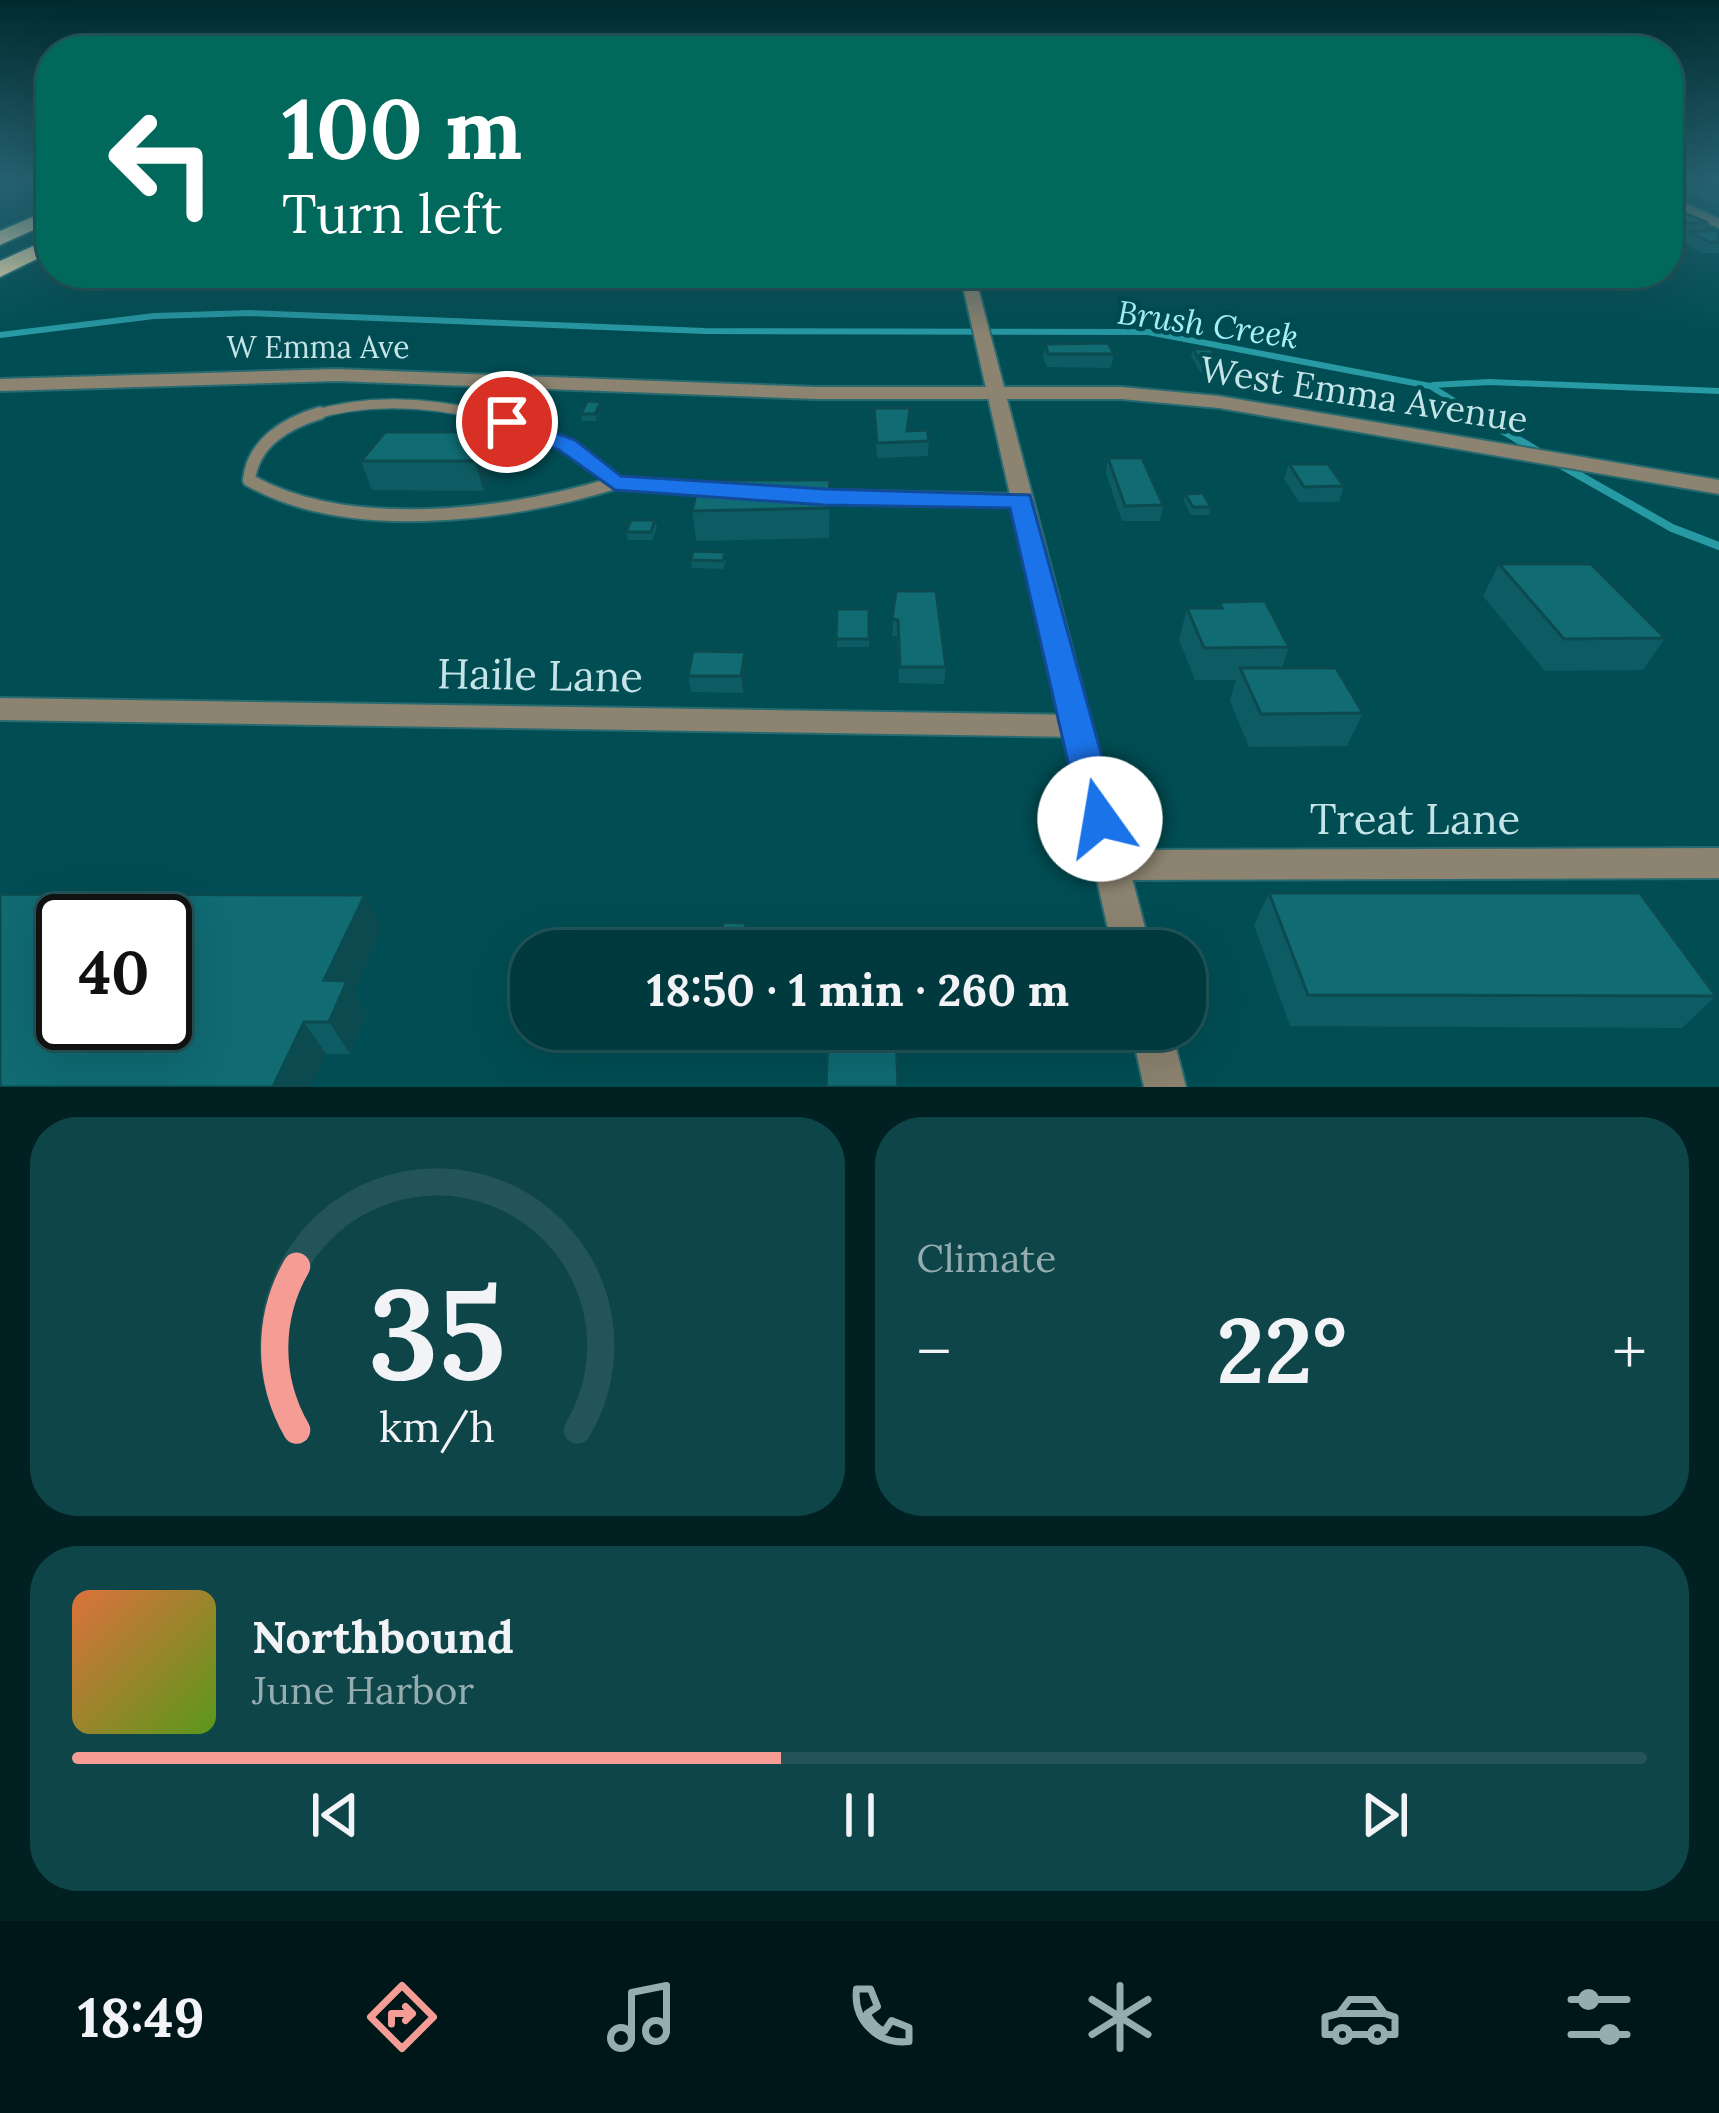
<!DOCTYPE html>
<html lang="en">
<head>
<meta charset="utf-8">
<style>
	:root { --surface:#003a3e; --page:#0e4549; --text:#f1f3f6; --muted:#95adb0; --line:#225458; --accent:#f59c95 }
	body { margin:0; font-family:Lora,serif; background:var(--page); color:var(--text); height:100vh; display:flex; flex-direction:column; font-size:45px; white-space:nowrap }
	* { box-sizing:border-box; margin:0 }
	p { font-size:39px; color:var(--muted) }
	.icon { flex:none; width:66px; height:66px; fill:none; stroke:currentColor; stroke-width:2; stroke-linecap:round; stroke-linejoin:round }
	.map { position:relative; height:1087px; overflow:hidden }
	.side { display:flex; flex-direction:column; gap:30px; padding:30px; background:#002022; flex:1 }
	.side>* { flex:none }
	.hud { position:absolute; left:36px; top:36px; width:1647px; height:252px; border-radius:48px; box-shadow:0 12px 48px #0002,0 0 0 3px var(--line); background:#00695c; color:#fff; overflow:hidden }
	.speed { position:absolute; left:36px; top:894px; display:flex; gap:24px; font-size:60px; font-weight:700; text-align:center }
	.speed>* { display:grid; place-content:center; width:156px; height:156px; border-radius:50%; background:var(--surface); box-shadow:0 12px 48px #0002,0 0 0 3px var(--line); line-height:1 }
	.speed .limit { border:6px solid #111; border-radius:18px; background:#fff; color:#111 }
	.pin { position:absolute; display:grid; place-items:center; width:102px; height:102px; color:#fff; margin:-51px; border:6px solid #fff; border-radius:50%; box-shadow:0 3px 12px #0007 }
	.me { position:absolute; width:132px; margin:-66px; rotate:347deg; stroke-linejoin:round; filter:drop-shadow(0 0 9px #0008) }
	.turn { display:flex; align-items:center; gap:42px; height:252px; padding:0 48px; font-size:54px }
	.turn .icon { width:156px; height:156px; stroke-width:2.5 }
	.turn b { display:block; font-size:84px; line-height:102px }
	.big { font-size:90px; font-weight:700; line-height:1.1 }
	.side .tile { flex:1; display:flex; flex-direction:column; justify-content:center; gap:18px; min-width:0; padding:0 42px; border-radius:48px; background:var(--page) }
	.side .dial { align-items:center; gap:0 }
	.dial svg { height:312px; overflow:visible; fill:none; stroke:var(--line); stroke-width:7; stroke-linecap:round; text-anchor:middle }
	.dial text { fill:var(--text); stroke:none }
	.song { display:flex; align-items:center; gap:36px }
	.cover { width:144px; height:144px; border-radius:18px; background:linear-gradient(135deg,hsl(20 70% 55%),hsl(90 70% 35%)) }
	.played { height:12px; border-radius:6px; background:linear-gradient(90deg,var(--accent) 45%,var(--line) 45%) }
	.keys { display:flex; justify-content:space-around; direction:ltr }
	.heat { display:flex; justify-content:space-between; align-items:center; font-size:66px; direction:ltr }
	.side .tiles { flex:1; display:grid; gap:30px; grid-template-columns:1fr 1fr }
	.tile:last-child { grid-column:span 2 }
	.trip { position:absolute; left:510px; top:930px; width:696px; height:120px; border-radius:48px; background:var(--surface); box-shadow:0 12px 48px #0002,0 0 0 3px var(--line); font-weight:700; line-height:120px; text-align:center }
	.menu { display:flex; height:192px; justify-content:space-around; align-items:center; background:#001719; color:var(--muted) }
	.menu .icon { width:84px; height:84px }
	.menu .active { color:var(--accent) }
	.menu b { font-size:54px; color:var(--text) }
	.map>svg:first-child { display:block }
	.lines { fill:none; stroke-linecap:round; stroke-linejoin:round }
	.stream-far1 { stroke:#279aa4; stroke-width:6 }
	.stream { stroke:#279aa4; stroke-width:8 }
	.service-far1-casing { stroke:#276b71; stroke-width:12 }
	.service-casing { stroke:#276b71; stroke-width:16 }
	.minor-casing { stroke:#276b71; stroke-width:4 }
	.tertiary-casing { stroke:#276b71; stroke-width:4 }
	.motorway-casing { stroke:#276b71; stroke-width:4 }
	.service-far1 { stroke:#8c8370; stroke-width:9 }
	.service { stroke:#8c8370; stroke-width:12 }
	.minor { fill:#8c8370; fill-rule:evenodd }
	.tertiary { fill:#8c8370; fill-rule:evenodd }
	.motorway { fill:#f1daac; fill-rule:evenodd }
	.wall { fill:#0e5c63 }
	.shaded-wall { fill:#0b4b50 }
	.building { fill:#106b73; stroke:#0b4b50; stroke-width:3; fill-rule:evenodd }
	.route { fill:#1a73e8; stroke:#114b97; stroke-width:3 }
	.labels { text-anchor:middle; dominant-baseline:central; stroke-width:9; stroke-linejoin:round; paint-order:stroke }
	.far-street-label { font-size:30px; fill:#c5e4e7; stroke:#004d53 }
	.far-water-label { font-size:33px; font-style:italic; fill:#a5f3fb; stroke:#004d53 }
	.street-label { font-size:36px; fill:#c5e4e7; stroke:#004d53 }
	.near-street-label { font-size:42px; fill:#c5e4e7; stroke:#004d53 }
</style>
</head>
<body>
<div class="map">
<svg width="1719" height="1087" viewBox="0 0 1719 1087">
	<rect width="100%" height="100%" fill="#004d53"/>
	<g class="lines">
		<g class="stream-far1">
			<polyline points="0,335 154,316 250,313 705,331 1148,332 1430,386 1479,416"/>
			<polyline points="1433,385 1489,382 1719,391"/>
		</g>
		<g class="stream">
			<polyline points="1474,413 1537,451"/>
			<polyline points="1561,465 1672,528 1719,546"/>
		</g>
		<g class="service-far1-casing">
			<path id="service-far1" d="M 310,416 C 367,398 430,402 488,416"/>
		</g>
		<g class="service-casing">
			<g id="service">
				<path d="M 320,413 C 286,423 253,443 249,480 C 349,537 510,515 615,483"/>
				<polyline points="475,413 567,445 618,483 728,490"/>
				<polyline points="816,496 1021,500"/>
			</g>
		</g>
		<g class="minor-casing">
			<g id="minor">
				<polygon points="1668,196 1719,219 1719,228 1668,205"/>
				<polygon points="336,369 816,387 995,387 1004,393 995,399 816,399 336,381 0,391 0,379"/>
				<polygon points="0,698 1078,715 1089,718 1093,726 1089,734 1078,737 0,720"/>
				<polygon points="1719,848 1719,878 1111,880 1099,876 1094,865 1099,854 1111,850"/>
			</g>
		</g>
		<g class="tertiary-casing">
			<g id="tertiary">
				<polygon points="960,273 974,273 1004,387 1121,387 1219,396 1719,480 1719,494 1219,408 1121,399 1007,399 1151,951 1113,951"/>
				<polygon points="1131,1029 1171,1029 1186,1087 1144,1087"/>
			</g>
		</g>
		<g class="motorway-casing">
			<g id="motorway">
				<polygon points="51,209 51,222 0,245 0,231"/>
				<polygon points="51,238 51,252 0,277 0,261"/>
			</g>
		</g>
		<use href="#service-far1" class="service-far1"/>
		<use href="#service" class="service"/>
		<use href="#minor" class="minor"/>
		<use href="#tertiary" class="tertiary"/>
		<use href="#motorway" class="motorway"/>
	</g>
	<g class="wall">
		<polygon points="1668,180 1705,180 1704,183 1719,183 1719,203 1713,203 1690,193 1692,189 1677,189 1668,185"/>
		<polygon points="1668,214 1708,223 1703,231 1719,232 1719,253 1703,253 1683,243 1687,234 1672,234 1668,232"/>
		<polygon points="1668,245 1677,250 1671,262 1668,262"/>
		<polygon points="658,273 702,273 699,279 658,279"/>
		<polygon points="712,273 755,273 753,279 713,279"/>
		<polygon points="765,273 807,273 807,280 766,280"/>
		<polygon points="819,273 860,273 860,279 819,280"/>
		<polygon points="872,273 914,273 913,278 873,278"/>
		<polygon points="1275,273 1332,273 1334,276 1330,288 1281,286 1274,275"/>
		<polygon points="1338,273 1668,273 1673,280 1642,287 1616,278 1612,286 1571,286 1563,281 1560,286 1516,286 1501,275 1497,284 1460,286 1445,275 1442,283 1396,283 1391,279 1389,286 1349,287 1337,276"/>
		<polygon points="1045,344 1114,354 1111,368 1047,367 1043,358"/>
		<polygon points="1193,349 1222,366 1220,372 1201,373 1191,356"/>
		<polygon points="601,402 603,409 597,421 582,421 581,414"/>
		<polygon points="874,408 929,441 928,456 877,458"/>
		<polygon points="1108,458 1163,505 1160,521 1122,521 1106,473"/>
		<polygon points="361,461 501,461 484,491 372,490"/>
		<polygon points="1289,464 1344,486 1339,502 1299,502 1284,479"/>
		<polygon points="830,480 829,538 696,541 692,511 709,494"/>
		<polygon points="1185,494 1211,507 1209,515 1191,515 1184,501"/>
		<polygon points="655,520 657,528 652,540 628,540 626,532"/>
		<polygon points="691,560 726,560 723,569 692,568"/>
		<polygon points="1499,564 1665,638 1643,670 1545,671 1483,596"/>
		<polygon points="896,591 946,667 944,684 899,683 897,636 892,636"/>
		<polygon points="1219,602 1289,647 1282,668 1363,713 1347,746 1249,747 1230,701 1236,680 1195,680 1179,640 1187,608 1217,608"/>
		<rect x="837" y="609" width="32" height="38"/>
		<polygon points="746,668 743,693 691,692 688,676"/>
		<polygon points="1269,893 1716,996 1682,1028 1290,1026 1254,925"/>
		<polygon points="746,923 745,951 720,951 719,946"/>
		<polygon points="382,928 354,992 367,1013 350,1054 326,1054 0,1087"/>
	</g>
	<g class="shaded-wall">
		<polygon points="1679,268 1673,280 1642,287 1648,275 1668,273 1668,270"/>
		<polygon points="601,402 603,409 597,421 595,414"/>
		<polygon points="494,432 501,461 484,491 475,461"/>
		<polygon points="745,652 746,668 743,693 741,676"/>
		<polygon points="365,895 382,928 354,992 367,1013 350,1054 329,1022 324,980"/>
		<polygon points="304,1022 326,1054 311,1087 273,1087"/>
	</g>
	<g class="building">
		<polygon points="1695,183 1719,183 1719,192"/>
		<polygon points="1668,214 1687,214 1708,223 1677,223 1668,218"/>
		<polygon points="1689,231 1718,231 1719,242 1709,242"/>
		<polygon points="1284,273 1332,273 1334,276 1285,274"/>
		<polygon points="1352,273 1391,273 1393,274 1353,274"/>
		<polygon points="1520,273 1564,273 1566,274 1522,274"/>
		<polygon points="1108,343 1114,354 1048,354 1045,344"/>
		<polygon points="1193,349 1211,349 1222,366 1203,366"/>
		<polygon points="587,401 601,402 595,414 581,414"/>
		<polygon points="874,408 910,408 907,431 927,430 929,441 877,443"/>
		<polygon points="385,432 494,432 475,461 361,461"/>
		<polygon points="1108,458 1142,458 1163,505 1125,506"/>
		<polygon points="1289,464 1328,464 1344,486 1304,487"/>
		<polygon points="713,480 830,480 828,508 692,511 696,494 709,494"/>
		<polygon points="1203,493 1211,507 1193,507 1185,494"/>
		<polygon points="631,520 655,520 651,532 626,532"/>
		<polygon points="693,551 725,552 723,561 691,560"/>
		<polygon points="1499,564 1591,564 1665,638 1564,639"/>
		<polygon points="896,591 936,591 946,667 900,667 898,620 892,619"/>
		<polygon points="1265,601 1289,647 1204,648 1187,608 1222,608 1219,602"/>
		<polygon points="837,609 869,609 869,639 836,639"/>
		<polygon points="693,651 745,652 741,676 688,676"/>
		<polygon points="1240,668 1336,668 1363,713 1261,714"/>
		<polygon points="1269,893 1640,893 1716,996 1308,995"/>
		<path d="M 0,894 L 365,895 L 324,980 L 347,981 L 329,1022 L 304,1022 L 273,1087 L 0,1087 ZM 63,921 L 165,921 L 165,1023 L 63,1023 Z"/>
		<polygon points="723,922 746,923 743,946 719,946"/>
		<polygon points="830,943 893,943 894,951 829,951"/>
		<polygon points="828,1029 896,1029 898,1087 826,1087"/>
	</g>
	<linearGradient id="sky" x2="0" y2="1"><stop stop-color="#002a2e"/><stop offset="0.54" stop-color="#266271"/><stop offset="1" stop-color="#266271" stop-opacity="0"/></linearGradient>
	<rect width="1719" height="333" fill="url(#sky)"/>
	<polygon class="route" points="507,415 575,440 621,476 825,489 1030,495 1119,819 1113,830 1100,835 1086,830 1081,819 1010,508 825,505 615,490 559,450 499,426 499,417"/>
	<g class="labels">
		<g class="far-street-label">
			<text x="318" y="347">W Emma Ave</text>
		</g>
		<g class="far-water-label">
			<text transform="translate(1208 324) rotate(8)">Brush Creek</text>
		</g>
		<g class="street-label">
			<text transform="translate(1364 394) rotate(9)">West Emma Avenue</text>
		</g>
		<g class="near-street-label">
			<text transform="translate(540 675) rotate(1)">Haile Lane</text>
			<text x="1415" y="819">Treat Lane</text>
		</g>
	</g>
</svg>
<div class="speed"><div class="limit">40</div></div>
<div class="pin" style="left:507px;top:422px;background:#d93025"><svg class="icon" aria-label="arrive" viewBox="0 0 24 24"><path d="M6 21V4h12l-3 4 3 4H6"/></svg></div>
<svg class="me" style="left:1100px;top:819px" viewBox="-20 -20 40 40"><circle r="19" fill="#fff"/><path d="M0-13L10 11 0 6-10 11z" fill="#1a73e8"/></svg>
<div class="trip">18:50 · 1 min · 260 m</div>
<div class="hud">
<div class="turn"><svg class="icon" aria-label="left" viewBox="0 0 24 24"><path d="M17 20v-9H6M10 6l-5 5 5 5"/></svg><div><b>100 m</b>Turn left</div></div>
</div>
</div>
<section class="side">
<div class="tiles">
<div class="tile dial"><svg viewBox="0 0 100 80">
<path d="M14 69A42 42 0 1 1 86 69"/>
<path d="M14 69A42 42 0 0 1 14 27" stroke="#f59c95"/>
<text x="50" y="56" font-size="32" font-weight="700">35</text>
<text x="50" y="72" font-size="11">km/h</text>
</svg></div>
<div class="tile"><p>Climate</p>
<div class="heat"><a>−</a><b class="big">22°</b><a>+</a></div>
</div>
<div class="tile">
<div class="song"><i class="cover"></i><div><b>Northbound</b><p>June Harbor</p></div></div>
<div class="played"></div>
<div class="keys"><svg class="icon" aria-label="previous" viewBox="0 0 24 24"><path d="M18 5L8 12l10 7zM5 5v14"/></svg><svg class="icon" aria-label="pause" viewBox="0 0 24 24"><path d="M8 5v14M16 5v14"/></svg><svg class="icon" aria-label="next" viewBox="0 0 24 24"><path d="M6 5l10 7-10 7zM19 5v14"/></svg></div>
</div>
</div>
</section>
<nav class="menu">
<b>18:49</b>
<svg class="icon active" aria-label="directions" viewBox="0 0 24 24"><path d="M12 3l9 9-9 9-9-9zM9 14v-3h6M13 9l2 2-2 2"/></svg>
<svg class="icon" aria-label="music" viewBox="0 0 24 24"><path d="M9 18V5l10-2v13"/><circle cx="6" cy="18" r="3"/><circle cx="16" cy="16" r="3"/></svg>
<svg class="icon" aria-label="phone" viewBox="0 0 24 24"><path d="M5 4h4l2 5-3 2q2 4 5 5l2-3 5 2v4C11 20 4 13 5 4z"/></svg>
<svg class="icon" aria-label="climate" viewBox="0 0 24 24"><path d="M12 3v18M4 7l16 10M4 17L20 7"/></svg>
<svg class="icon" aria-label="car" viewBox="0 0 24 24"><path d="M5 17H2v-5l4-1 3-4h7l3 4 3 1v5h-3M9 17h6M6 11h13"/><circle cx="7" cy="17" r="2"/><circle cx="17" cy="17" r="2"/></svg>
<svg class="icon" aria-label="filters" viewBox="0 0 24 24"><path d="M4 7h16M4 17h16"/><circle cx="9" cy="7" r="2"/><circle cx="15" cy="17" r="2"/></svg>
</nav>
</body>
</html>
